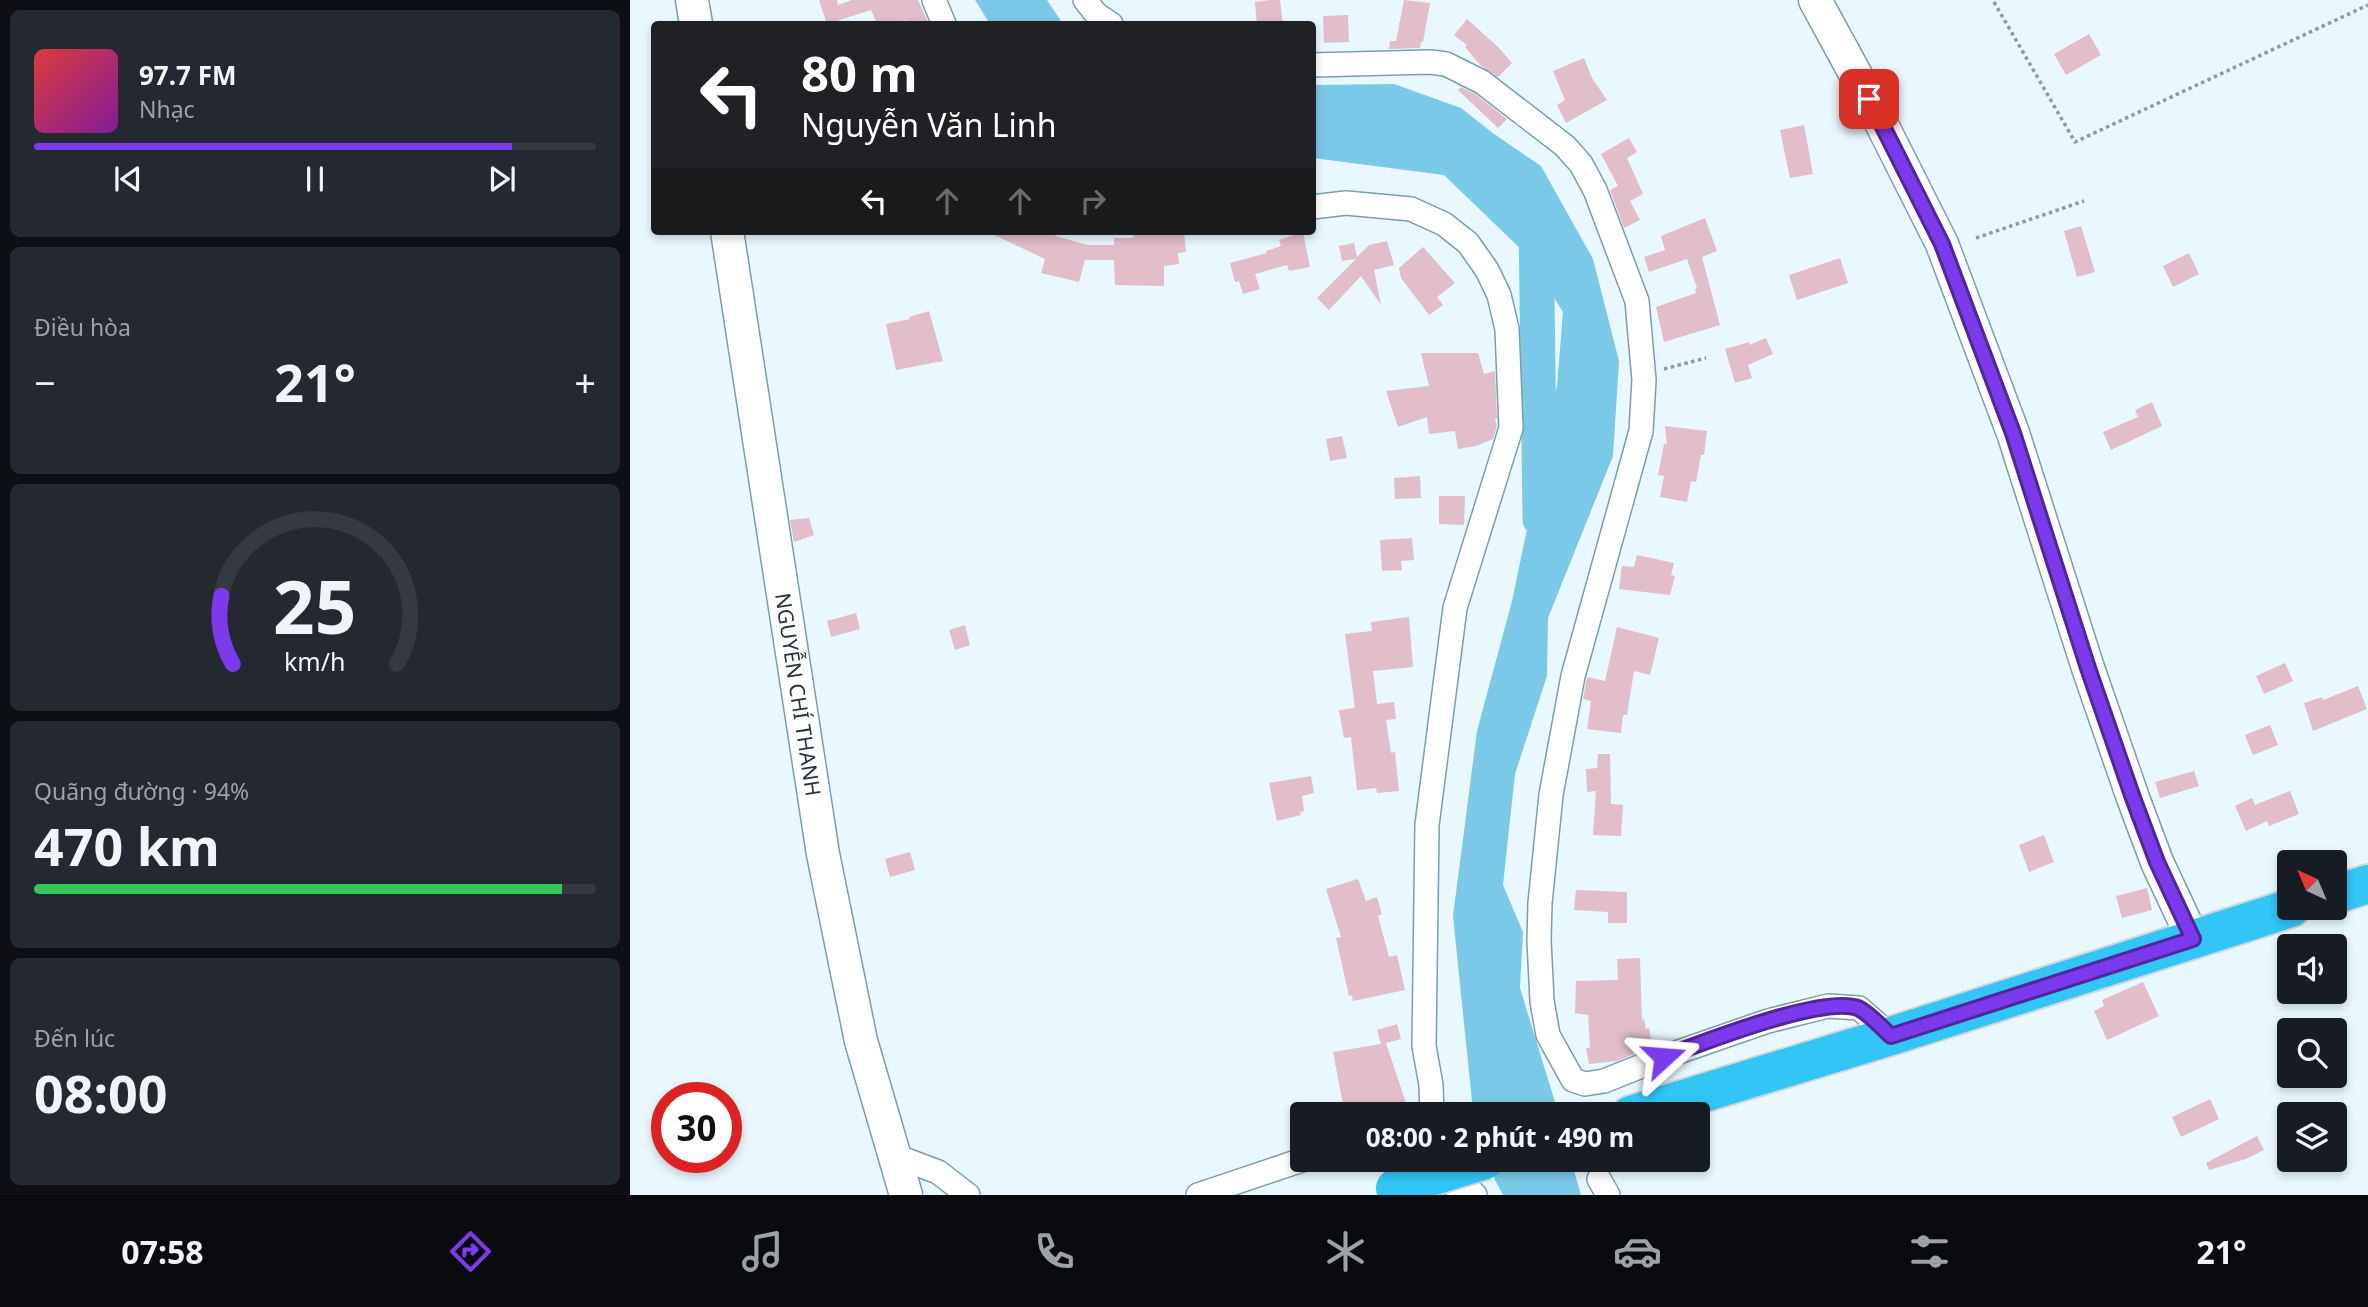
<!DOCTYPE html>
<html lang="vi">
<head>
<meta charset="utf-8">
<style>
	:root { --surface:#171b24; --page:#242831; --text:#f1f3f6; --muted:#9ea1a6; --line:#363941; --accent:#7c3aed }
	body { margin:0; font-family:"Noto Sans",sans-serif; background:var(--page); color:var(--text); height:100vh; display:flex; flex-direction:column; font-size:26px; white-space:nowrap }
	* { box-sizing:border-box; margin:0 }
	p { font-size:23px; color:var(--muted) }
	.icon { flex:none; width:38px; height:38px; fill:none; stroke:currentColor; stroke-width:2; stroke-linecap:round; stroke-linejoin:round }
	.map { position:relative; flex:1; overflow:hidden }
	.side { display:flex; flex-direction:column; gap:10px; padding:10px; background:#0d0f14; width:630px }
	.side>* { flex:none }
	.banner { position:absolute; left:21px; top:21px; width:665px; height:214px; border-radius:7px; box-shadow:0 4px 10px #0003; background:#202124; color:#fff; overflow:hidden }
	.needle { width:46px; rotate:316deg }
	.controls { position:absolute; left:1647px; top:850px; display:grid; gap:14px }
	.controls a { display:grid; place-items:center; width:70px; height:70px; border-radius:7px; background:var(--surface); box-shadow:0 4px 10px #0003; font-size:35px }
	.speed { position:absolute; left:21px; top:1082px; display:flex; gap:14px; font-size:35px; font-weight:700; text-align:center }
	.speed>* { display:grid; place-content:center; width:91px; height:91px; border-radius:50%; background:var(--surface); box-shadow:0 4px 10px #0003; line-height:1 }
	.speed .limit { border:10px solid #d22; background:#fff; color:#111 }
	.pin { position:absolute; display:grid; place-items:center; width:60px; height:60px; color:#fff; margin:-30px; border-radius:14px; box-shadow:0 4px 10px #0006 }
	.me { position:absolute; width:77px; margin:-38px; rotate:71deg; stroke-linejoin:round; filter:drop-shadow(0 0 5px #0008) }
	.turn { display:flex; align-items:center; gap:24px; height:147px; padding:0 35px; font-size:32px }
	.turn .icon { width:91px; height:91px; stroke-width:2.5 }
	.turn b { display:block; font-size:49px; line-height:60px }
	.lanes { display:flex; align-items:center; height:66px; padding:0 35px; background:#0003; justify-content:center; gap:35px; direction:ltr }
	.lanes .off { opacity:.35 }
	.big { font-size:52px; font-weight:700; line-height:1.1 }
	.side .tile { flex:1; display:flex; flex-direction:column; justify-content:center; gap:10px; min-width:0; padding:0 24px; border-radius:10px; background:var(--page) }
	.side .dial { align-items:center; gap:0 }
	.dial svg { height:182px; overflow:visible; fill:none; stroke:var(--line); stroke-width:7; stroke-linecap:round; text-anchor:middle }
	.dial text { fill:var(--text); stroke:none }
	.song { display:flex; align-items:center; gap:21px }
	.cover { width:84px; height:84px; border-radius:10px; background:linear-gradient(135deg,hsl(0 70% 55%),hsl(290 70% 35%)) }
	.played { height:7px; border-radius:4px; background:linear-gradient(90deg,var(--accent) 85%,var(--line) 85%) }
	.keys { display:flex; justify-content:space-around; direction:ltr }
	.heat { display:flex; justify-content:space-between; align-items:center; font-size:38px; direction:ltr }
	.charge { height:10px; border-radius:5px; background:linear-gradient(90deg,#34c759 94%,var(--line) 0) }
	.trip { position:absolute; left:660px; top:1102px; width:420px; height:70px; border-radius:7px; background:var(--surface); box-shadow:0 4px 10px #0003; font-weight:700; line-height:70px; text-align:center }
	.tab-bar { display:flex; height:112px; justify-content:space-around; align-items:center; background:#090b0e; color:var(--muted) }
	.tab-bar .icon { width:49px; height:49px }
	.tab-bar .on { color:var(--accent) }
	.tab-bar b { font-size:32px; color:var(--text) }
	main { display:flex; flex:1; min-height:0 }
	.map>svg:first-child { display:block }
	.water { fill:#7ac9e9 }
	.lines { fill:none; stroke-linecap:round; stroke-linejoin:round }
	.river { stroke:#7ac9e9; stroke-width:35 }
	.building { fill:#e2bdca }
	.street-casing { stroke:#7a9ead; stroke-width:26 }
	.secondary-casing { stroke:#7a9ead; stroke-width:35 }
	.highway-casing { stroke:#d3d6d8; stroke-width:42 }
	.path { stroke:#8c9ba1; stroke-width:3.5; stroke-dasharray:3.5 3.5; stroke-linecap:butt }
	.street { stroke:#fff; stroke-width:23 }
	.secondary { stroke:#fff; stroke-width:32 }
	.highway { stroke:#31c6f6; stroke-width:38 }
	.highway-bridge-casing { stroke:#d3d6d8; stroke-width:42; stroke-linecap:butt }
	.highway-bridge { stroke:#31c6f6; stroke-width:38 }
	.route-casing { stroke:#51269a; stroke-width:18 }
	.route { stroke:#7c3aed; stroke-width:12 }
	.labels { text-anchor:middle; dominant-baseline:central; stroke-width:7; stroke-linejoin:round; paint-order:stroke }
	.street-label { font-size:21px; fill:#25343a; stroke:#fff }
</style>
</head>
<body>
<main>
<section class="side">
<div class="tile">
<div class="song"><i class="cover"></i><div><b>97.7 FM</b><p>Nhạc</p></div></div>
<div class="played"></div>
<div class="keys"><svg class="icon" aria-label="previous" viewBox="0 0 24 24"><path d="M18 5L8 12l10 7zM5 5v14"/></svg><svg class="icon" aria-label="pause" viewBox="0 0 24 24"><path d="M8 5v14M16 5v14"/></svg><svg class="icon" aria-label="next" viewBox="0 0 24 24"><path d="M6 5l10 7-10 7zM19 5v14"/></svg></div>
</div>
<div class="tile"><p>Điều hòa</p>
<div class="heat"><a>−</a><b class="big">21°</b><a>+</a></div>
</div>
<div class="tile dial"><svg viewBox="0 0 100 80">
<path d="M14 69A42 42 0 1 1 86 69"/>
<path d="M14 69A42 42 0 0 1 9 39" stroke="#7c3aed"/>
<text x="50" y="56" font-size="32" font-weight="700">25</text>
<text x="50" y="72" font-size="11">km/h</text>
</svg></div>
<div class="tile"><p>Quãng đường · 94%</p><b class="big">470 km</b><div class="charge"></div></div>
<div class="tile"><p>Đến lúc</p><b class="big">08:00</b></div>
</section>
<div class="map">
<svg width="1738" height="1195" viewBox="0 0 1738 1195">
	<rect width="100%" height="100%" fill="#e9f8ff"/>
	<g class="water">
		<polygon points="345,0 417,0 433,24 360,24"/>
		<polygon points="764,84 831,108 864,134 911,166 963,259 989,361 983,456 918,618 917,676 885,774 873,885 893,932 890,988 929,1115 846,1115 842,1101 823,916 847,731 882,601 927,386 933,312 897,255 814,175 683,158 683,85"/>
		<polygon points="859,1160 941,1160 951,1195 873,1195 865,1180"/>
	</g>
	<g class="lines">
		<polyline class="river" points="906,222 910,519"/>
	</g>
	<g class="building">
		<polygon points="189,0 207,0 208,5 222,0 288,0 299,24 278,24 276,20 264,24 247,24 241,10 197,24"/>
		<polygon points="641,0 650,0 653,24 627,24 625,2"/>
		<polygon points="774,0 800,3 793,42 791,42 790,48 759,49 760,41 766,41"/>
		<polygon points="718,15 719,42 694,43 693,16"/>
		<polygon points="837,19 868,47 882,63 868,77 851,66 835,47 837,45 824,35"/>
		<polygon points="1459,34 1471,55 1436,75 1424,54"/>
		<polygon points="954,58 962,78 977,100 936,123 927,105 935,100 923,71"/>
		<polygon points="831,87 845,94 877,119 868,128 828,90"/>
		<polygon points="1174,125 1183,174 1160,178 1150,130"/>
		<polygon points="999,138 1007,152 997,158 1013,194 1000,201 1010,220 994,228 980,190 988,186 971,154"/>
		<polygon points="1075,218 1087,251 1072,257 1090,325 1034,342 1026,307 1066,293 1065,289 1067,288 1057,259 1019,272 1014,257 1035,250 1031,236"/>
		<polygon points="1451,226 1465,272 1447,277 1434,231"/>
		<polygon points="356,231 427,231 425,236 458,245 484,245 484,238 503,238 503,235 554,232 556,252 548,253 549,264 534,266 534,286 485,285 484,260 455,260 449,282 411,273 415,259"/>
		<polygon points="673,232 680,267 659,271 657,265 625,274 630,289 613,294 609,281 605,282 600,263 637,253 636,251 651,246 649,240"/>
		<polygon points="757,241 764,265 744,270 751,305 731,276 699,310 687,298 726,259 712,261 709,246 724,243 727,257 739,245"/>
		<polygon points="793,247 825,283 807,297 813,305 799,315 771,278 769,268"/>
		<polygon points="1559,253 1569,274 1543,287 1533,266"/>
		<polygon points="1210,258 1218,283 1167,300 1159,275"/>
		<polygon points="299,311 313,361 266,370 256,324 280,319 279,317"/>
		<polygon points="1136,338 1143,354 1118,365 1122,378 1105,383 1095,349 1119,342 1119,345"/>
		<polygon points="791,353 848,353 854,374 865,371 867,418 865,418 867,426 863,439 846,446 828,449 825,431 799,434 797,417 768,427 756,391 799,386"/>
		<polygon points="1522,402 1532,426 1481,450 1473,432 1508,417 1505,410"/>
		<polygon points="1035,426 1077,431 1074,455 1071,455 1066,482 1061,481 1057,502 1030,497 1034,476 1028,475 1034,444 1037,444"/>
		<polygon points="712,436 717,458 700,461 696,439"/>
		<polygon points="790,476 791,498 765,499 764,478"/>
		<polygon points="809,496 835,496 834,525 809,524"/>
		<polygon points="179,518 184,535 164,542 160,520"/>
		<polygon points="782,538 784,560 771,561 772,570 752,571 750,540"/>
		<polygon points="1007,555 1044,563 1041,575 1045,576 1040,595 989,589 992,566 1004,567"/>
		<polygon points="226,613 230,629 201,637 197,621"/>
		<polygon points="779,617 783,667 743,671 747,704 764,702 766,719 756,720 761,753 765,752 769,791 747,793 746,788 727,790 721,737 714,738 709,710 725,708 715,634 742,631 741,622"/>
		<polygon points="335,625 340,645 325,650 319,630"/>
		<polygon points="987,627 1029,638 1020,675 1004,671 997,715 993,715 991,733 957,729 961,701 953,699 957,677 975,681"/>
		<polygon points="1655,663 1663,681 1634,694 1626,676"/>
		<polygon points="1728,686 1737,709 1683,731 1674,703 1692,697 1693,700"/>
		<polygon points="1640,725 1648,745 1623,755 1615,735"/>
		<polygon points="968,754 980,754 981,804 993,805 991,836 963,835 966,791 957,792 956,769 967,768"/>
		<polygon points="1564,771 1569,786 1530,798 1525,782"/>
		<polygon points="681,776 684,793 672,796 674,811 670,812 671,815 647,821 639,783"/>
		<polygon points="1660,791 1669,814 1639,826 1637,821 1616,831 1605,806 1622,798 1625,805"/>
		<polygon points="1414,835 1424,862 1399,872 1389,845"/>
		<polygon points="280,852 285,870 260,877 255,859"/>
		<polygon points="728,879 736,901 747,897 752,914 748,916 759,957 767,955 775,990 723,1001 722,995 719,996 706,938 711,937 696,889"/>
		<polygon points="1517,888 1522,910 1492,918 1486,896"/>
		<polygon points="946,890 997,892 997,923 978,923 978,912 944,910"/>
		<polygon points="1010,958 1012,1020 1014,1019 1016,1029 1019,1028 1022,1044 1003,1048 1004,1054 987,1061 959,1064 956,1048 960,1048 958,1015 945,1013 946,981 988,980 987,959"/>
		<polygon points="1513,982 1529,1016 1477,1040 1464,1011 1474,1006 1472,1000"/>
		<polygon points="767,1024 771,1039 756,1043 776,1103 742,1115 715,1115 703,1052 751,1044 747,1030"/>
		<polygon points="1580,1099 1589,1119 1551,1137 1542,1117"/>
		<polygon points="1627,1136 1634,1150 1616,1159 1579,1170 1576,1163"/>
	</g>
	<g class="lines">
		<g class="street-casing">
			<g id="street">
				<polyline points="304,0 314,24"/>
				<polyline points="455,0 466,14 481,24"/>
				<polyline points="682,65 800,62 816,64 852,82 935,146 951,164 965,190 1007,301 1014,380 1011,431 943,676 921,795 910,903 909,940 912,1001 918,1035 943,1080 955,1084 974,1081 1034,1057 1138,1021 1198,1006 1229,1008 1261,1036"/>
				<polyline points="682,207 716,203 781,209 814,224 838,243 857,270 869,295 877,329 881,428 825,608 797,825 794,1046 801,1085 802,1115"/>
				<polyline points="263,1155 308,1172 338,1195"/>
				<polyline points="969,1179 978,1195"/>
				<polyline points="821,1184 838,1188 845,1195"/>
				<polyline points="568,1195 672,1160"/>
			</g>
		</g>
		<g class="secondary-casing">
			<g id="secondary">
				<polyline points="62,0 66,24"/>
				<polyline points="1185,0 1239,99 1312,244 1383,433 1458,668 1503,798 1527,862 1563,939"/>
				<path id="s1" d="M 97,231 L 193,854 L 231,1041 L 276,1195"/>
			</g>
		</g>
		<g class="highway-casing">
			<g id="highway">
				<polyline points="1704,895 1738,884"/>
				<polyline points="1001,1115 1261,1036 1661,908"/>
			</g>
		</g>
		<g class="path">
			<polyline points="1364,2 1445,142 1738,5"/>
			<polyline points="1346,238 1454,201"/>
			<polyline points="1034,369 1076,358"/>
		</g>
		<use href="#street" class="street"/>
		<use href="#secondary" class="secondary"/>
		<use href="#highway" class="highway"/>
		<g class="highway-bridge-casing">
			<polyline id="highway-bridge" points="765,1188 855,1160"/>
		</g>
		<use href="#highway-bridge" class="highway-bridge"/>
	</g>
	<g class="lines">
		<g class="route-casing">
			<path id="route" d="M 1034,1057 C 1072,1043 1193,995 1228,1008 C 1239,1013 1252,1028 1261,1036 L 1563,939 L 1527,862 L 1503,798 L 1458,668 L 1383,433 L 1312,244 L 1239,99"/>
		</g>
		<use href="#route" class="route"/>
	</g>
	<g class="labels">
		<g class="street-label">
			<text stroke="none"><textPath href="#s1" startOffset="469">NGUYỄN CHÍ THANH</textPath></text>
		</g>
	</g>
</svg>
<div class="controls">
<a><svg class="needle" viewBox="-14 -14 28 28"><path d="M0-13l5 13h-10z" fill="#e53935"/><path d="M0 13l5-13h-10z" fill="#9ea1a6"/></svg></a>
<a><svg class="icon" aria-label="sound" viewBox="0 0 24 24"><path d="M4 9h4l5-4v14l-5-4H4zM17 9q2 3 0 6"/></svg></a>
<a><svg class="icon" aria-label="search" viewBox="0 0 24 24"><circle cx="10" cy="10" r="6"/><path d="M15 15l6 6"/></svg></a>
<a><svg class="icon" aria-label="layers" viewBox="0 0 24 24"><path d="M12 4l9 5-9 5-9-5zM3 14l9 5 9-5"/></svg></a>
</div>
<div class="speed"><div class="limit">30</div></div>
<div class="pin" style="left:1239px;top:99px;background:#d93025"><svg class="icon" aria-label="arrive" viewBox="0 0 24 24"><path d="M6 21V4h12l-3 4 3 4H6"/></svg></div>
<svg class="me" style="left:1034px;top:1057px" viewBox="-20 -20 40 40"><path d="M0-17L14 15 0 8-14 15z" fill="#7c3aed" stroke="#fff" stroke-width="4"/></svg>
<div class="trip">08:00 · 2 phút · 490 m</div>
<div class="banner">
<div class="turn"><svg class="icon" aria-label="left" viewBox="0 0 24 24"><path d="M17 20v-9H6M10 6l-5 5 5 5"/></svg><div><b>80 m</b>Nguyễn Văn Linh</div></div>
<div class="lanes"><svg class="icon" aria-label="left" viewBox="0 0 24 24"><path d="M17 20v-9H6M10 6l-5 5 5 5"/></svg><svg class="icon off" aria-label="ahead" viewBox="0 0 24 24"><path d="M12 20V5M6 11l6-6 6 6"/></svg><svg class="icon off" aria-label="ahead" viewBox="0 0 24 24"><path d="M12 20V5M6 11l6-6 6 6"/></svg><svg class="icon off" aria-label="right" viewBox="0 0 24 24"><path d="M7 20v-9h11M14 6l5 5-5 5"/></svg></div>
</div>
</div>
</main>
<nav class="tab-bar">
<b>07:58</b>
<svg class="icon on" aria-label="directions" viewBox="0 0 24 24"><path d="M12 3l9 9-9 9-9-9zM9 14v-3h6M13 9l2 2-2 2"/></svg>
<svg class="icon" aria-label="music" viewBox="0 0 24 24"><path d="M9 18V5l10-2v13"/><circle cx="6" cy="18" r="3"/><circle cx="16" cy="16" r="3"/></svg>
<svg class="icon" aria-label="phone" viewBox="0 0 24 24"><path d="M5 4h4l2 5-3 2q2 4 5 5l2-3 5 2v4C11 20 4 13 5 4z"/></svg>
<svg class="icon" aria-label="climate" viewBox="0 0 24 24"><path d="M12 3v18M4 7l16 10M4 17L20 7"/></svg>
<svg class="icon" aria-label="car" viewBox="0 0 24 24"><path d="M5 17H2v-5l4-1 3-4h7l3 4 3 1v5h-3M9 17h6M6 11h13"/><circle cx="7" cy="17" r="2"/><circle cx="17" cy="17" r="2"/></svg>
<svg class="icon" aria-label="filters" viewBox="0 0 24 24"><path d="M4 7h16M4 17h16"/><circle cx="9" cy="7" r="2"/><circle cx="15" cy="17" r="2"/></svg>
<b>21°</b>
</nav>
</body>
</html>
